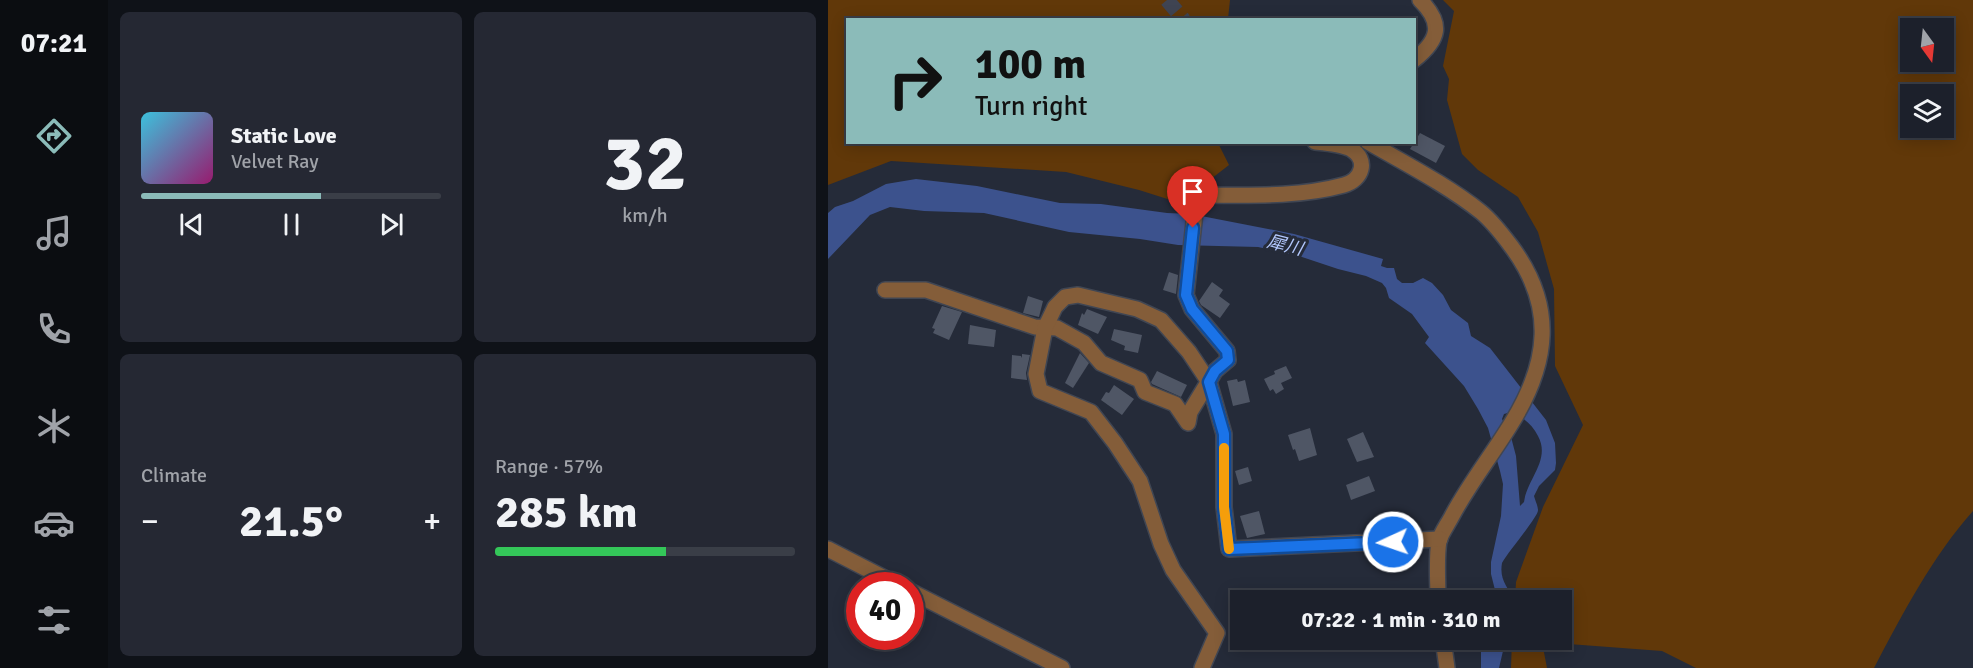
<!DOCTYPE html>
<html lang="en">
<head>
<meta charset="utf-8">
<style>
	:root { --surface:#1c202b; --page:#252833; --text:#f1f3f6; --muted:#a0a3a9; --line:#3a3e47; --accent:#8bbbb9 }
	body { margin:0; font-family:Signika,"Noto Sans JP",sans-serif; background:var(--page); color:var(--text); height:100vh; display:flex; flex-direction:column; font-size:22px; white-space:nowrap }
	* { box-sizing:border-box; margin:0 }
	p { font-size:20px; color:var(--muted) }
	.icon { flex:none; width:33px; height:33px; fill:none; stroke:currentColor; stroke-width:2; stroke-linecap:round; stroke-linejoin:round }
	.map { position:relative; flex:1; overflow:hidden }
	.side { display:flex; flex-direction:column; gap:12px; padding:12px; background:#0f1218; width:720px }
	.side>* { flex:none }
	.guide { position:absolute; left:18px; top:18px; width:570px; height:126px; border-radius:0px; box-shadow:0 3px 15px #0003,0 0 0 2px var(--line); background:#8bbbb9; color:#111; overflow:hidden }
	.needle { width:39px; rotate:165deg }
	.fabs { position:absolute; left:1072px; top:18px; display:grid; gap:12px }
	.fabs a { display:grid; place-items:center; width:54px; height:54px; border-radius:0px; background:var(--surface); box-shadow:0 3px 15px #0003,0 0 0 2px var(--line); font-size:30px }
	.speed { position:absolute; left:18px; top:572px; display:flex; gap:12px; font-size:30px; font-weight:700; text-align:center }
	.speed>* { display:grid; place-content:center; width:78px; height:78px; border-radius:50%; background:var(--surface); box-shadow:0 3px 15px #0003,0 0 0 2px var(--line); line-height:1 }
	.speed .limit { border:9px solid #d22; background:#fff; color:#111 }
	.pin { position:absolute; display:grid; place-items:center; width:51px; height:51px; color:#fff; margin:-62px -26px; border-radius:50% 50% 50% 0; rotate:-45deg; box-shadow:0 0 6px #0007 }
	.pin .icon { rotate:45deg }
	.me { position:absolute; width:66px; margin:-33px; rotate:267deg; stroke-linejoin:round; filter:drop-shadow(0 0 4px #0008) }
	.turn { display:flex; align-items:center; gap:21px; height:126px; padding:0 30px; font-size:27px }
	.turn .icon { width:78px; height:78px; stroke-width:2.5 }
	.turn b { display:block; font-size:42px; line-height:51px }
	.big { font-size:45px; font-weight:700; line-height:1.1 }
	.side .widget { flex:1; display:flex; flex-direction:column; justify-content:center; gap:9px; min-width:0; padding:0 21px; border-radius:9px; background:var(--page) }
	.side .dial { align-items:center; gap:0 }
	.dial b { font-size:78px; line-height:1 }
	.song { display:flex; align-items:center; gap:18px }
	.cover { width:72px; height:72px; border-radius:9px; background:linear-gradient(135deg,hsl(190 70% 55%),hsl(320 70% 35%)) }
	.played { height:6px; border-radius:3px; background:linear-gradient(90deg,var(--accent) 60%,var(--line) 60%) }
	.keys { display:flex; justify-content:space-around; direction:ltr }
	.heat { display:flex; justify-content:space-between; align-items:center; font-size:33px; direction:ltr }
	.charge { height:9px; border-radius:4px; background:linear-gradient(90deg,#34c759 57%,var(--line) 0) }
	.side .tiles { flex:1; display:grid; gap:12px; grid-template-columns:repeat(2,1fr) }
	.trip { position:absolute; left:402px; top:590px; width:342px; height:60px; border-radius:0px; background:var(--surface); box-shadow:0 3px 15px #0003,0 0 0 2px var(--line); font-weight:700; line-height:60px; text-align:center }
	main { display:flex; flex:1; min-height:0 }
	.tab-bar { display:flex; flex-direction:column; width:108px; justify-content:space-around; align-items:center; background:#0b0d11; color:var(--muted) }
	.tab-bar .icon { width:42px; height:42px }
	.tab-bar .active { color:var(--accent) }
	.tab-bar b { font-size:27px; color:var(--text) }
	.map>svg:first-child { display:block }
	.green { fill:#613809; fill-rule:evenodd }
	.water { fill:#3c528d; fill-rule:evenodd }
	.building { fill:#4f5665 }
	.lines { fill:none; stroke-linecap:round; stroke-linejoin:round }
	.minor-tunnel { stroke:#3f4452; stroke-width:15; stroke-dasharray:15 8; stroke-linecap:butt }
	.minor-casing { stroke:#404653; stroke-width:18 }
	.minor { stroke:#845d39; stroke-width:15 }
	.route-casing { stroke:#114b97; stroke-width:15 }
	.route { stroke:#1a73e8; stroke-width:10 }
	.slow { stroke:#f59e0b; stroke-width:10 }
	.labels { text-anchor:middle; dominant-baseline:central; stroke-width:6; stroke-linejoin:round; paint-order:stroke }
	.water-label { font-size:18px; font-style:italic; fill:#b2c7fc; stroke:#252b39 }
</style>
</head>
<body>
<main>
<nav class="tab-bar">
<b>07:21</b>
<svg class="icon active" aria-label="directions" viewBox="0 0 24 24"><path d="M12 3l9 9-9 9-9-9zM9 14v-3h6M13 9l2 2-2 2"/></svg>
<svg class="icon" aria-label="music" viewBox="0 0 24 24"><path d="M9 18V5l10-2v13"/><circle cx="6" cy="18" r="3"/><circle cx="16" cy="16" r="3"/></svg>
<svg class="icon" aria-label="phone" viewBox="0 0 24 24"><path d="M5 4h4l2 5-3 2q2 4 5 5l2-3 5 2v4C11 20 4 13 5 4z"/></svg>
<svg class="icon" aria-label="climate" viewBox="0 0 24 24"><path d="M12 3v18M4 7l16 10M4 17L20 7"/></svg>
<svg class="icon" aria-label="car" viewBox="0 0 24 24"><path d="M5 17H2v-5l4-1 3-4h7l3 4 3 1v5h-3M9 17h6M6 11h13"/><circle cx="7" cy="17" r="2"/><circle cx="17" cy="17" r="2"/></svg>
<svg class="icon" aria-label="filters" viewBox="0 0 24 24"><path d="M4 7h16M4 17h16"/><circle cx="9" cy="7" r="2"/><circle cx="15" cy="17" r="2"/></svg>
</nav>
<section class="side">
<div class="tiles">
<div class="widget">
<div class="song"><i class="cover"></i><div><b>Static Love</b><p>Velvet Ray</p></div></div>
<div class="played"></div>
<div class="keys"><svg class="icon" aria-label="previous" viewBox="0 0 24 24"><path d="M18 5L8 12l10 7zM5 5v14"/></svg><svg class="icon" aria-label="pause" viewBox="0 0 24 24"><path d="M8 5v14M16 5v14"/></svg><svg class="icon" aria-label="next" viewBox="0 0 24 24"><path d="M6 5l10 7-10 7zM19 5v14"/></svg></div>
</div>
<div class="widget dial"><b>32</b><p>km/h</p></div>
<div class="widget"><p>Climate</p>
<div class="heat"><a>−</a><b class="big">21.5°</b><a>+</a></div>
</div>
<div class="widget"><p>Range · 57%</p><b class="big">285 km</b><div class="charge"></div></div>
</div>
</section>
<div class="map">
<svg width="1145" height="668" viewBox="0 0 1145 668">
	<rect width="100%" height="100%" fill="#252b39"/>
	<g class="green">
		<polygon points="0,0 402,0 400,19 20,20 20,142 390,143 401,165 352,203 311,190 238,172 63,161 0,185"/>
		<path d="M 615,0 L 1145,0 L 1145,511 C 1104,557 1075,613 1046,668 L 868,668 L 834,651 L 714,642 L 719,668 L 683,668 L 684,639 L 734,639 L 734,600 L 687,600 L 688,582 L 715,507 L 755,425 L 727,366 L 726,289 L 710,232 L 690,197 L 650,170 L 634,154 L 619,100 L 621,79 L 615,66 L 626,11 ZM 1083,28 L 1116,28 L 1116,62 L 1083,62 ZM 1083,94 L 1116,94 L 1116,128 L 1083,128 Z"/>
	</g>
	<g class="water">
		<path d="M 88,179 L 149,186 L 232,203 L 273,204 L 339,213 L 363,214 L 466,234 L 555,259 L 553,266 L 559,268 L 566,268 L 569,279 L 574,283 L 585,283 L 595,278 L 604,283 L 615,295 L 623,310 L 640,323 L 643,336 L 662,348 L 718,420 L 727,443 L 728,463 L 727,470 L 711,486 L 706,496 C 707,500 710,506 710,510 C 711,516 679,553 674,563 C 671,580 680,587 686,600 L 665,600 L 668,594 L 663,574 L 663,562 L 673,516 L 675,484 L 672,471 L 660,428 L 650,409 L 636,386 L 597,343 L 601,337 L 584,314 L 561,298 L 558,288 L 554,283 L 538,276 L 510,269 L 471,256 L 430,247 L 350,245 L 312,239 L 241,232 L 156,213 L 96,211 L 62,207 L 42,215 L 0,259 L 0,213 L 7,207 L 25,201 L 58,184 ZM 683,412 C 695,417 704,424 710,436 C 723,460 699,479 696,502 L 692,506 L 688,456 L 683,437 L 674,419 L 676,414 Z"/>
		<polygon points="653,639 672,639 672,647 675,651 671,668 653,668"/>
	</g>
	<g class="building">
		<polygon points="592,133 617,146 608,163 582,149"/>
		<polygon points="341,272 350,275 348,294 335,290"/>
		<polygon points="384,282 395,290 391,296 402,304 392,318 373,305 371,301"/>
		<polygon points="200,296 215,301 211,317 195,313"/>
		<polygon points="114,306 134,312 121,340 105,333 107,329 104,328"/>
		<polygon points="259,309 279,317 270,334 250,325 254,313 256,315"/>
		<polygon points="142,325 168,330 166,347 140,344"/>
		<polygon points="286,329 314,335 310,353 296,350 297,346 283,340"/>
		<polygon points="252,353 261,363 245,388 237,383"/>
		<polygon points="194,354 202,355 198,373 199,380 183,378 184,355 193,356 194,358"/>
		<polygon points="458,366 464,378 453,383 456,389 448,394 445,389 442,391 436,379 447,374 446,371"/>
		<polygon points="329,371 359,385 353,397 324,384 323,382"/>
		<polygon points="409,379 410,382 417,380 422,402 405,406 399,381"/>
		<polygon points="286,385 306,399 294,415 273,400 278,392 281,393"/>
		<polygon points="482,428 489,455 471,461 467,449 465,450 460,435"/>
		<polygon points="535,432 546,457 529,462 519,439"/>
		<polygon points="420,467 424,481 411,485 407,471"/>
		<polygon points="541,476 547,491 523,500 518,485"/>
		<polygon points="431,511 437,534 419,538 412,516"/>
	</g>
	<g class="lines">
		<polyline class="minor-tunnel" points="339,0 356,20"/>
		<g class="minor-casing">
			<g id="minor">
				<path d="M 586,60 C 611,40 616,24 592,0"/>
				<path d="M 540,142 C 578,164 619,185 653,212 C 664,221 674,234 683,246 C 728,306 721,363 683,424 C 664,455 641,484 624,516 C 620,524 613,533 611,541 C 608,558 610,582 610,600"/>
				<path d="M 57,290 L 98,290 L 207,327 L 229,328 L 256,343 L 273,363 L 312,380 L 317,392 L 347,404 L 360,423 L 362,412 L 387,371 L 400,360 L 399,351 L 364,309 L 358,295 L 369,195 C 418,195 468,198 516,185 C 534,180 541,160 523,149 C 513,144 498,143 487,142"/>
				<polyline points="0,549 70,585"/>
				<polyline points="82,591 234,668"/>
				<polyline points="615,639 619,668"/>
				<polyline points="374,668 389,633 345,570 333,544 312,481 287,443 263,412 212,391 208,374 217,328 227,307 237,297 250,295 275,301 309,309 333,320 361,352 381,382 396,434 396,507 401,549 612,539"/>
			</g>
		</g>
		<use href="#minor" class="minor"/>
	</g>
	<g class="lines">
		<g class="route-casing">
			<polyline id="route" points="365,228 358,295 364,309 399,351 400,360 387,371 381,382 396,434 396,507 401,549 565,542"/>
		</g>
		<use href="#route" class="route"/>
		<polyline class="slow" points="396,448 396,507 401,549"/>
	</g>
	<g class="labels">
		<g class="water-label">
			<text transform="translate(457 245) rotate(14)">犀川</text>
		</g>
	</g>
</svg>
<div class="fabs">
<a><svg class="needle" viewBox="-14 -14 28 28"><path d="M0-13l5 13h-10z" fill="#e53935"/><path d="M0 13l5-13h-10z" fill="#a0a3a9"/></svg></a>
<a><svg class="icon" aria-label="layers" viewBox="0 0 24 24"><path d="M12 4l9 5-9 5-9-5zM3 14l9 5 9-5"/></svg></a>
</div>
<div class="speed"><div class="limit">40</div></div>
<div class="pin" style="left:365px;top:228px;background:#d93025"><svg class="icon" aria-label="arrive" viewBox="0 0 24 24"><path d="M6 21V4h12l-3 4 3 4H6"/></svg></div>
<svg class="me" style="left:565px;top:542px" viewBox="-20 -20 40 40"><circle r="17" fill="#1a73e8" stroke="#fff" stroke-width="3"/><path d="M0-11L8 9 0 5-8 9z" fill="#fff"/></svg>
<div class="trip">07:22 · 1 min · 310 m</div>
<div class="guide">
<div class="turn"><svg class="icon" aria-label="right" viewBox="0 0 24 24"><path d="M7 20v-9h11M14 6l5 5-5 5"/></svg><div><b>100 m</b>Turn right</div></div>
</div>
</div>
</main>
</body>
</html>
